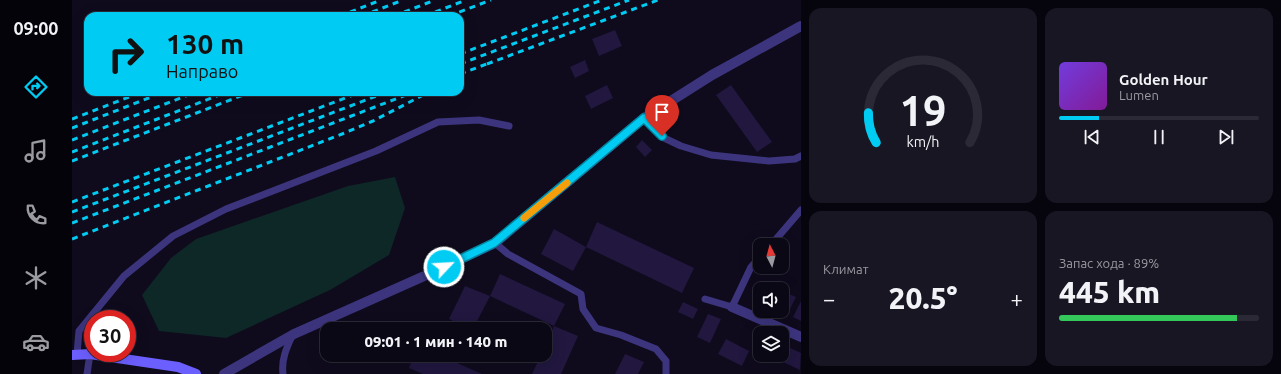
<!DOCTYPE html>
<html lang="ru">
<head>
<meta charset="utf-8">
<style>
	:root { --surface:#0b0816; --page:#191623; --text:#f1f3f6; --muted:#9a9aa1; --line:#2b2935; --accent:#00ccf3 }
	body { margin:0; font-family:Ubuntu,sans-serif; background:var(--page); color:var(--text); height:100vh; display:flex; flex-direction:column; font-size:15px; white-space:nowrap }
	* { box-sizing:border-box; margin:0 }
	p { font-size:13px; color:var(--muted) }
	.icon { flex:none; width:22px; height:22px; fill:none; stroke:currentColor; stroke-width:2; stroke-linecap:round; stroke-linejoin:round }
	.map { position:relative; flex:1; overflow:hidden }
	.sheet { display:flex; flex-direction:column; gap:8px; padding:8px; background:#06040c; width:480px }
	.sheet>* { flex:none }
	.guide { position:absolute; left:12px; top:12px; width:380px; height:84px; border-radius:12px; box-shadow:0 4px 16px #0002,0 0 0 1px var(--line); background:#00ccf3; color:#111; overflow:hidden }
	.needle { width:26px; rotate:354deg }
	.buttons { position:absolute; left:681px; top:238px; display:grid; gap:8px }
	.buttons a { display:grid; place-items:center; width:36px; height:36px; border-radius:8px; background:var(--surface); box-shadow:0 4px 16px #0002,0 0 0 1px var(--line); font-size:20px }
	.speed { position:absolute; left:12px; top:310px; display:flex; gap:8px; font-size:20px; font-weight:700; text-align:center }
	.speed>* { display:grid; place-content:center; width:52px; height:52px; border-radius:50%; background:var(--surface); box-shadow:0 4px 16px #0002,0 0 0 1px var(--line); line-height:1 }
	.speed .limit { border:6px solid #d22; background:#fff; color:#111 }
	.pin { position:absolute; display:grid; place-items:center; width:34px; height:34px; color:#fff; margin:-41px -17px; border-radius:50% 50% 50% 0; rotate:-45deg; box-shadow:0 0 4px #0007 }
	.pin .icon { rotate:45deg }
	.me { position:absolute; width:44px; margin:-22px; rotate:65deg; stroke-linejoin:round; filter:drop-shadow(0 0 3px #0008) }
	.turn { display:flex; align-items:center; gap:14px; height:84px; padding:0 16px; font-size:18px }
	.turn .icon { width:52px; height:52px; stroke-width:2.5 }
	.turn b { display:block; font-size:28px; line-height:34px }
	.big { font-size:30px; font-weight:800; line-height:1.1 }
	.sheet .widget { flex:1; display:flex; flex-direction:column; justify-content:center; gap:6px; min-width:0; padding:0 14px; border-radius:12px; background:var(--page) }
	.sheet .dial { align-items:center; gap:0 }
	.dial svg { height:104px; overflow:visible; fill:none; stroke:var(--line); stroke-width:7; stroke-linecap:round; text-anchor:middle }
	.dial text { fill:var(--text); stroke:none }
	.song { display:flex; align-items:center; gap:12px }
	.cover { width:48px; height:48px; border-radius:6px; background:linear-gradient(135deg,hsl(260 70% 55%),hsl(290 70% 35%)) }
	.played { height:4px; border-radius:2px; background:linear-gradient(90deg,var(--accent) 20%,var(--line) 20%) }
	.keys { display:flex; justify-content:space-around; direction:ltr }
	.heat { display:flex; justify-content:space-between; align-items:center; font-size:22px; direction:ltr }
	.charge { height:6px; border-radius:3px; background:linear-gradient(90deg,#34c759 89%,var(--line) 0) }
	.sheet .tiles { flex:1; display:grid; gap:8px; grid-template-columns:repeat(2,1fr) }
	.trip { position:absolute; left:248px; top:322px; width:232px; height:40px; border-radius:12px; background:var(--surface); box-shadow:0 4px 16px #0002,0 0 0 1px var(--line); font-weight:800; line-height:40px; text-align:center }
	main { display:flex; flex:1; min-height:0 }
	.tabs { display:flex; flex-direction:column; width:72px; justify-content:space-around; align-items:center; background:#040309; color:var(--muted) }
	.tabs .icon { width:28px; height:28px }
	.tabs .selected { color:var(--accent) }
	.tabs b { font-size:18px; color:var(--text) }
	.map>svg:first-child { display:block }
	.green { fill:#0e2727 }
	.building { fill:#21173f }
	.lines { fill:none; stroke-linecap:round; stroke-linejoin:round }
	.lane { stroke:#3c357e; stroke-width:7 }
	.street { stroke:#3c357e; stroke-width:10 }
	.secondary { stroke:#6c5fff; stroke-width:10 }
	.rail { stroke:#00ccf3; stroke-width:3; stroke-dasharray:6 5; stroke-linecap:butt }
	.route-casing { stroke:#00859e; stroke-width:10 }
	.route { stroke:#00ccf3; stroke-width:7 }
	.slow { stroke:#f59e0b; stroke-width:7 }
</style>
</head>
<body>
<main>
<nav class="tabs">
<b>09:00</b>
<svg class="icon selected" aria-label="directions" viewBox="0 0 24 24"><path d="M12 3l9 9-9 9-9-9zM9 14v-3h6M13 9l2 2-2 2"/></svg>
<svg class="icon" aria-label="music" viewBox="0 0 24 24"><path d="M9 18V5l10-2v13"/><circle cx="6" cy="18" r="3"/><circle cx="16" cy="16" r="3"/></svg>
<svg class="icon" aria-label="phone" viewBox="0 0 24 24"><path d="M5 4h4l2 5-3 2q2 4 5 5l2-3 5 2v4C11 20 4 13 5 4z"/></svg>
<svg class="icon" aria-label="climate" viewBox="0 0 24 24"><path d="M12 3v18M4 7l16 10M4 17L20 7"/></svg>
<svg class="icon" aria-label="car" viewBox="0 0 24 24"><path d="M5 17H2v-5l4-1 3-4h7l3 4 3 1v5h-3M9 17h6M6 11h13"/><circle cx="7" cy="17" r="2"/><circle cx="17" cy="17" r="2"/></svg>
</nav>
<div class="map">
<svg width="729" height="374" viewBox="0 0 729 374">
	<rect width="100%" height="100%" fill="#0f0b1d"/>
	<polygon class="green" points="323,177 333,208 317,255 258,290 154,338 87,331 70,295 99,258 124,239 276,186"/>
	<g class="building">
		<polygon points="543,30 550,46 527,56 520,39"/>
		<polygon points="513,60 517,71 503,78 498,67"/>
		<polygon points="535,85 541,98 519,109 513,96"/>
		<polygon points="659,85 700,142 685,152 644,95"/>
		<polygon points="570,140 580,150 573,157 564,147"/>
		<polygon points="525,222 622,268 610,293 514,247 501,271 469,254 482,229 514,247"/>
		<polygon points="428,274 493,304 482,326 418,296"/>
		<polygon points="393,286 418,296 401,329 398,329 377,319"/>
		<polygon points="710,291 724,297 715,315 705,311 710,311"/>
		<polygon points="729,301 729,321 721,317"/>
		<polygon points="611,302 626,309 621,319 606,312"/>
		<polygon points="636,314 649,319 638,343 625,337"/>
		<polygon points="482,326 506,336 489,374 460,374 469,355 473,355 473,346"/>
		<polygon points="654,339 677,351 670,366 646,354"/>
		<polygon points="716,347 729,353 728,370 709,361"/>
		<polygon points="553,354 572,362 566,374 543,374"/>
		<polygon points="342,355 367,355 410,374 351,374 337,368"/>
		<polygon points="692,355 705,355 703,360"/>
	</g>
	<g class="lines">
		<g class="lane">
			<polyline points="572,118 590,137 609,146 639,155 697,161 723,159 729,156"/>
			<polyline points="423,243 436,254 509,294 511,309 524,328 549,335 584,349 594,361 594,374"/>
			<polyline points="699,245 729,210"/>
			<polyline points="633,299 660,307 679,267 688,257"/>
			<polyline points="5,354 7,331 52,276 101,236 154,209 304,151 366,122 407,120 437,126"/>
			<polyline points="15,374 18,354"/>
			<path d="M 211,374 C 209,359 215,347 221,334"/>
		</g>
		<g class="street">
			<polyline points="660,307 729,337"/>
			<polyline points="152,374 222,334 359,273 423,243 572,118 640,75 729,26"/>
		</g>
		<polyline class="secondary" points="0,355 18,354 106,367 124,374"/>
		<g class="rail">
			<polyline points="268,16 309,0"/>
			<polyline points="290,16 331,0"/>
			<polyline points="322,16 363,0"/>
			<polyline points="353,16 394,0"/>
			<polyline points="377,16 419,0"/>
			<polyline points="388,54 530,0"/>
			<polyline points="388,64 557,0"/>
			<polyline points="415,64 586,0"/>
			<polyline points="388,74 420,62"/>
			<polyline points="0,119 70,92"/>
			<polyline points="0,128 92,92"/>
			<polyline points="0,140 124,92"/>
			<polyline points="0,152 155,92"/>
			<polyline points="0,161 179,92"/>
			<polyline points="0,202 289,92"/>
			<polyline points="0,212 315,92"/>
			<polyline points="0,223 342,92"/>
			<polyline points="0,239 270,134 301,121 357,92"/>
		</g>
	</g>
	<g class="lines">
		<g class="route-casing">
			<polyline id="route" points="372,267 422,243 572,118 590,136"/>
		</g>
		<use href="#route" class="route"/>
		<polyline class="slow" points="452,218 495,183"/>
	</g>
</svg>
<div class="buttons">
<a><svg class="needle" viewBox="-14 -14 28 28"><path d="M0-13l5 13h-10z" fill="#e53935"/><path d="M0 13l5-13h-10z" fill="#9a9aa1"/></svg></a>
<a><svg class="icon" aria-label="sound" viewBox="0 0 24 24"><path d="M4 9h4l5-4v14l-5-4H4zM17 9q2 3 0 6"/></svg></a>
<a><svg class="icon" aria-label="layers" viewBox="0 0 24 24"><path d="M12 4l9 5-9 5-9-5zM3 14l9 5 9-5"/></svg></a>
</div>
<div class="speed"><div class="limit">30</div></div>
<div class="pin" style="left:590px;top:136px;background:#d93025"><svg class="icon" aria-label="arrive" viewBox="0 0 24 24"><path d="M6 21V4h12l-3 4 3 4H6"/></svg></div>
<svg class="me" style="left:372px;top:267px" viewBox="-20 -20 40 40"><circle r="17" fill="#00ccf3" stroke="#fff" stroke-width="3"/><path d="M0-11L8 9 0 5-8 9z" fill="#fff"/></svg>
<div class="trip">09:01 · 1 мин · 140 m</div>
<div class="guide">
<div class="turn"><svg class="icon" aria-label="right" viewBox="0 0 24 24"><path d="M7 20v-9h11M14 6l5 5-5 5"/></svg><div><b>130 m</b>Направо</div></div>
</div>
</div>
<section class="sheet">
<div class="tiles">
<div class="widget dial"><svg viewBox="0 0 100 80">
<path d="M14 69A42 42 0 1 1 86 69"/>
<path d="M14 69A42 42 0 0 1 8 46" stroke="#00ccf3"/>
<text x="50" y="56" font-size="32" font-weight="700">19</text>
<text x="50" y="72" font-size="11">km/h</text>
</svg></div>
<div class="widget">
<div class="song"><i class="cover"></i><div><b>Golden Hour</b><p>Lumen</p></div></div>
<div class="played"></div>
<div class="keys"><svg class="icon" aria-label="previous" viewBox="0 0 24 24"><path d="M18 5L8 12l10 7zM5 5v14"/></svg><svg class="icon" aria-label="pause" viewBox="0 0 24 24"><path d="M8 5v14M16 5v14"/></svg><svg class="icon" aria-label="next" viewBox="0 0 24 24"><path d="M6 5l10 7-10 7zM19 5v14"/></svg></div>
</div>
<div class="widget"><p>Климат</p>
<div class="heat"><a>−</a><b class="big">20.5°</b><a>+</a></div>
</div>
<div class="widget"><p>Запас хода · 89%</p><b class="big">445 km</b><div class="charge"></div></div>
</div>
</section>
</main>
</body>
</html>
